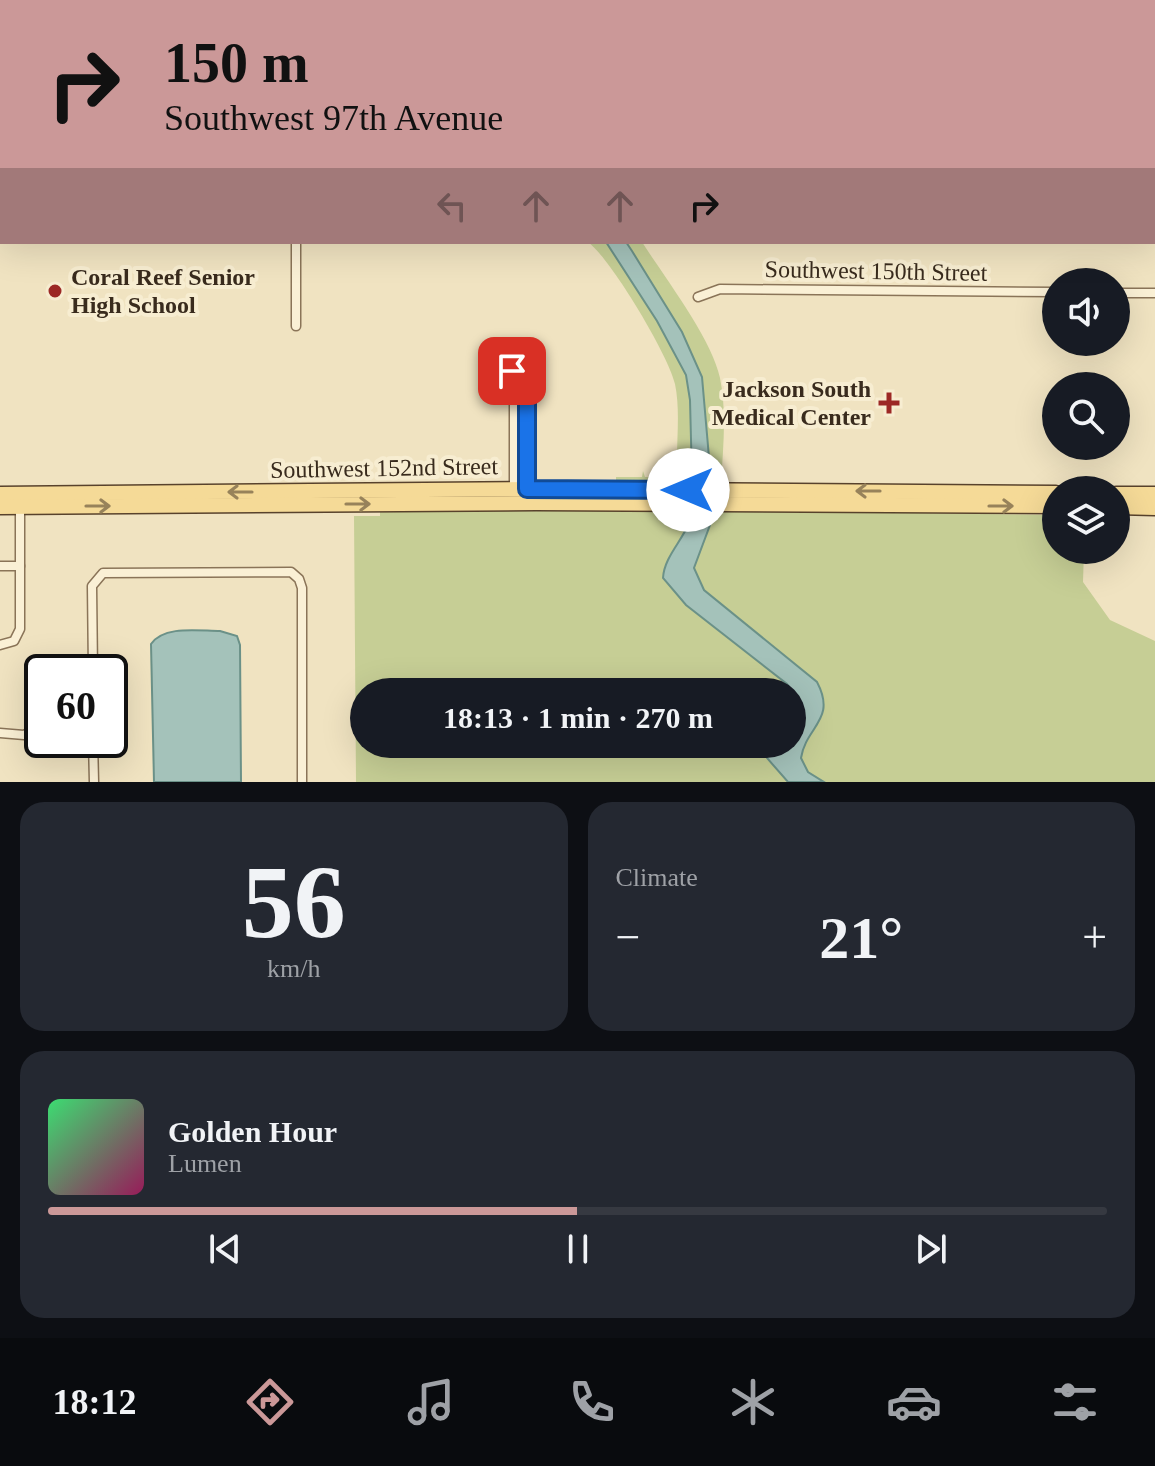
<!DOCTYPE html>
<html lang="en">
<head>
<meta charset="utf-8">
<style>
	:root { --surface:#171b24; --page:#242831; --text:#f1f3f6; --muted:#9ea1a6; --line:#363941; --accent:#cb9898 }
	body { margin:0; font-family:Georgia,serif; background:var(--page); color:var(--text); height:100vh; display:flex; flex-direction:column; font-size:30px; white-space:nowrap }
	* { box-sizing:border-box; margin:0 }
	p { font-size:26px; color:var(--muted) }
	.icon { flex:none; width:44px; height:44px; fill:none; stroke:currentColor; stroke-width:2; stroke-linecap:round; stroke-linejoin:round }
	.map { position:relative; height:782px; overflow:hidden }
	.panel { display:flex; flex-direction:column; gap:20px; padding:20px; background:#0d0f14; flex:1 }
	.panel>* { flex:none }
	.banner { position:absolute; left:0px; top:0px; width:1156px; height:244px; box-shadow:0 8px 32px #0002; background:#cb9898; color:#111; overflow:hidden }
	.buttons { position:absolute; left:1042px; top:268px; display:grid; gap:16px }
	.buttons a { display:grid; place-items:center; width:88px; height:88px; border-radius:50%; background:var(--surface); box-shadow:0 8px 32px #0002; font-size:40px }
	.speed { position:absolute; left:24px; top:654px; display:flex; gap:16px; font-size:40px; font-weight:700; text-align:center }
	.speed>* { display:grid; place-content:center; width:104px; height:104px; border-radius:50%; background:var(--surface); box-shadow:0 8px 32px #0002; line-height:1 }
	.speed .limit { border:4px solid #111; border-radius:12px; background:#fff; color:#111 }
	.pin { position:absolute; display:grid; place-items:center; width:68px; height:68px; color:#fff; margin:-34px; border-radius:16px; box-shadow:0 4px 12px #0006 }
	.me { position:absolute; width:88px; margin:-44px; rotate:270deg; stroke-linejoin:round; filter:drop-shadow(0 0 6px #0008) }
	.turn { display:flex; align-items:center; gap:28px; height:168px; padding:0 32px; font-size:36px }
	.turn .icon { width:104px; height:104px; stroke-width:2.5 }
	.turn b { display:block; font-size:56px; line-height:68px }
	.lanes { display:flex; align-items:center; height:76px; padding:0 32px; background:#0003; justify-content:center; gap:40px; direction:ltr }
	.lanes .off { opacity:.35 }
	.big { font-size:60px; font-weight:700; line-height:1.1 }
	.panel .widget { flex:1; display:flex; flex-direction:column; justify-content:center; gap:12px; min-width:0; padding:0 28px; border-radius:24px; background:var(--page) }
	.panel .dial { align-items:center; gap:0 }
	.dial b { font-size:104px; line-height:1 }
	.song { display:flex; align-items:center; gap:24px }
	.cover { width:96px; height:96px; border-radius:12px; background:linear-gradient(135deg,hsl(140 70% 55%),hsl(330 70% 35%)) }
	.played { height:8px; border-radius:4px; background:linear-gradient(90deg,var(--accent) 50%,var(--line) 50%) }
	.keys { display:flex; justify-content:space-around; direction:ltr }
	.heat { display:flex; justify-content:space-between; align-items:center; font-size:44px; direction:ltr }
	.panel .tiles { flex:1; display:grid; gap:20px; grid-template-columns:1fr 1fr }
	.widget:last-child { grid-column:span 2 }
	.trip { position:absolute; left:350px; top:678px; width:456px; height:80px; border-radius:40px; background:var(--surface); box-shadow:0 8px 32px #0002; font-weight:700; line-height:80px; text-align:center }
	.dock { display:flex; height:128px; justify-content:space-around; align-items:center; background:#090b0e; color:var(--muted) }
	.dock .icon { width:56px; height:56px }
	.dock .current { color:var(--accent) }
	.dock b { font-size:36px; color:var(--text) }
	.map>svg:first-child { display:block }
	.green { fill:#c6ce95; fill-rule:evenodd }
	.water { fill:#a4c2ba; stroke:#6b9188; stroke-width:2 }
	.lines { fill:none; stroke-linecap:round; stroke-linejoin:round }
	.street-casing { stroke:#8a7458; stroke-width:11 }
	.primary-casing { stroke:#58422c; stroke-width:17 }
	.street { stroke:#faf0d5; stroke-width:8 }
	.primary { stroke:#f5da97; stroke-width:14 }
	.oneway { stroke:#97825a }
	.route-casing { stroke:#114b97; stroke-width:20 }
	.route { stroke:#1a73e8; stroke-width:14 }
	.poi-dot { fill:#9c2825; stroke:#f7edd1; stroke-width:3 }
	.labels { text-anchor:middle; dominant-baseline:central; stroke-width:8; stroke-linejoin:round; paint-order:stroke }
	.street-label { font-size:24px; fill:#392b1d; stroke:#f7edd1 }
	.poi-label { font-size:24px; font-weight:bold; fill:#392b1d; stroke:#f7edd1; text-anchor:start }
</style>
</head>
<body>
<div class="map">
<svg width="1155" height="782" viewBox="0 0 1155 782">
	<rect width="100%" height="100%" fill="#f0e3c1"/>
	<g class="green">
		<path d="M 588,242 L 606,242 L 611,247 L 676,352 L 686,375 L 690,400 L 692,479 L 689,483 L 616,483 L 616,477 L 642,477 L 643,471 L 645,477 L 670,477 L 671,471 L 675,471 L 675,463 L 671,460 L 677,459 C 677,435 680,408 675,384 C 669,356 611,259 588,242 Z"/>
		<path d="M 626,242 L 642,242 C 665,278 712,339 720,378 C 727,412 723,449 721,484 L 709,483 L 708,480 L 702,377 L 682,332 Z"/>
		<path d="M 629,509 L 1056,515 L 1056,550 L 1084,550 L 1083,582 L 1110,620 L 1155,641 L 1155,782 L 356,782 L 354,516 L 380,516 L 380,510 ZM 364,692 L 792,692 L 792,744 L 364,744 Z"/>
	</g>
	<g class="water">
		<path d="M 606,242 L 626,242 L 632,251 L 682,332 L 702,377 L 710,469 L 710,525 L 694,568 L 704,590 L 817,682 C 837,720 806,726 801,758 L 808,772 L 824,782 L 788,782 L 767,758 L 768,744 L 792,744 L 792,692 L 787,684 L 686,605 L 663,578 C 664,558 681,542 688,525 C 693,510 685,493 692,479 L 690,400 L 686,375 L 657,321 Z"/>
		<path d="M 220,631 L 237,636 L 240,645 L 241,782 L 154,782 L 151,644 C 164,625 199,631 220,631 Z"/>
	</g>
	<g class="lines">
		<g class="street-casing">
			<g id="street">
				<polyline points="944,0 944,2"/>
				<polyline points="305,2 305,0"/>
				<polyline points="519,2 519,0"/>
				<polyline points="731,2 731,0"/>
				<polyline points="1037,2 1037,0"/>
				<polyline points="1154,79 1155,79"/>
				<polyline points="1154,193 1155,193"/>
				<polyline points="1116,293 1155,293"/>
				<polyline points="698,297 720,289 1056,292"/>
				<polyline points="296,326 296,244"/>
				<polyline points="514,490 514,403 504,383 506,375 516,371 523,374 527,385 527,490"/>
				<polyline points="0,566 20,566"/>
				<polyline points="0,645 14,641 20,629 20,503"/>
				<polyline points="93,672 92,586 103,573 291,572 299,579 302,588 302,782"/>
				<polyline points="0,733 24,735 41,726"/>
				<polyline points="93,740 94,782"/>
			</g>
		</g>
		<g class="primary-casing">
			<g id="primary">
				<polyline points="0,494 527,489 1056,493"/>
				<polyline points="1116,494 1155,494"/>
				<polyline points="0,507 536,503 1056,506"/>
				<polyline points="1116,507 1155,508"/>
			</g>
		</g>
		<use href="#street" class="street"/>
		<use href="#primary" class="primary"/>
	</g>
	<defs><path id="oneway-shaft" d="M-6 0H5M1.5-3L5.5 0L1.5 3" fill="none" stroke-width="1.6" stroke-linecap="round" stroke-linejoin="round" transform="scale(2)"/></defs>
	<g class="oneway">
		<use href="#oneway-shaft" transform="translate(868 491) rotate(-180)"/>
		<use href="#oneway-shaft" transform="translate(240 492) rotate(180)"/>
		<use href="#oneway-shaft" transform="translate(358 504)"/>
		<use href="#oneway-shaft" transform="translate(98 506)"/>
		<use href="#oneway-shaft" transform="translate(1001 506)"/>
	</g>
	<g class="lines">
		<g class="route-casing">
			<polyline id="route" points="512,371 523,374 527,385 527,489 688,490"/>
		</g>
		<use href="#route" class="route"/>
	</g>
	<g class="poi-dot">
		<circle cx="55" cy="291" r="8"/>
		<path d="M885 391h8v8h8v8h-8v8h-8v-8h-8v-8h8z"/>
	</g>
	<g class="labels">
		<g class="street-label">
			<text transform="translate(876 271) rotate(1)">Southwest 150th Street</text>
			<text transform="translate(384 468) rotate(-1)">Southwest 152nd Street</text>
		</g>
		<g class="poi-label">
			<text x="71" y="277">Coral Reef Senior<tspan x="71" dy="28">High School</tspan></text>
			<text x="871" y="389" text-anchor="end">Jackson South<tspan x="871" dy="28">Medical Center</tspan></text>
		</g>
	</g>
</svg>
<div class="buttons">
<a><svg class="icon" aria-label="sound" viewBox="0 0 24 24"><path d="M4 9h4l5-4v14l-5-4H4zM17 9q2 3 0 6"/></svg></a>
<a><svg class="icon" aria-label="search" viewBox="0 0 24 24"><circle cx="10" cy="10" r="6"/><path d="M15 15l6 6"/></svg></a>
<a><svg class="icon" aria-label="layers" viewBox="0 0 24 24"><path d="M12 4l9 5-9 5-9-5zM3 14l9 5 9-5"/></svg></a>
</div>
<div class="speed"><div class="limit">60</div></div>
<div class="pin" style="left:512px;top:371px;background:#d93025"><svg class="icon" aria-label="arrive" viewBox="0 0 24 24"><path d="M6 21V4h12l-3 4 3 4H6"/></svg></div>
<svg class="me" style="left:688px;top:490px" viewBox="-20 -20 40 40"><circle r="19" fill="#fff"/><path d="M0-13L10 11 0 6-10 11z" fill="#1a73e8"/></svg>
<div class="trip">18:13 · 1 min · 270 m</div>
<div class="banner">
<div class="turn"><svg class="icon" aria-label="right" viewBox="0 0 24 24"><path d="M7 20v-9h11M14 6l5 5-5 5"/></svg><div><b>150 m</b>Southwest 97th Avenue</div></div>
<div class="lanes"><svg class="icon off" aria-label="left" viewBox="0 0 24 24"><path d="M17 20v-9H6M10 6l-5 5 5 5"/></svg><svg class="icon off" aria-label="ahead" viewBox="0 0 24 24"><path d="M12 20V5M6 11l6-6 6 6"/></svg><svg class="icon off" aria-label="ahead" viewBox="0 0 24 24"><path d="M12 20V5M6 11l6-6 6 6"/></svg><svg class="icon" aria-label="right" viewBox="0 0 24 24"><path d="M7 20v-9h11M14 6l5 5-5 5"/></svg></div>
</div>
</div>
<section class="panel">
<div class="tiles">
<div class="widget dial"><b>56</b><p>km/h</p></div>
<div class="widget"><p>Climate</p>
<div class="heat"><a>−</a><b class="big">21°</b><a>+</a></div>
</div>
<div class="widget">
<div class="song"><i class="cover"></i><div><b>Golden Hour</b><p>Lumen</p></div></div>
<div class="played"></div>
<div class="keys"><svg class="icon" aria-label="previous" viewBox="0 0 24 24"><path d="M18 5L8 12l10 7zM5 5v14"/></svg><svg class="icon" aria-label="pause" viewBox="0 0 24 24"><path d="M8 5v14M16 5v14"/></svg><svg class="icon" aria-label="next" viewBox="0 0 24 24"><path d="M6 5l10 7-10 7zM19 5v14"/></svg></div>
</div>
</div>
</section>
<nav class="dock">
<b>18:12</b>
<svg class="icon current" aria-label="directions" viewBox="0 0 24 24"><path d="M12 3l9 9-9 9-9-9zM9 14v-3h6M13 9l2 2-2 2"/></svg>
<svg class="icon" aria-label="music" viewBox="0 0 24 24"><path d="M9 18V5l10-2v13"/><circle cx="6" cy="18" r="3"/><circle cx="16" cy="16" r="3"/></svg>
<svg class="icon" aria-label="phone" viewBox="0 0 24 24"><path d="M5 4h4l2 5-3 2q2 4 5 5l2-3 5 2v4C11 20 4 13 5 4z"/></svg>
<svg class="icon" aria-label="climate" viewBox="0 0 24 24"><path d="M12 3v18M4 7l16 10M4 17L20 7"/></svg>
<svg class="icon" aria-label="car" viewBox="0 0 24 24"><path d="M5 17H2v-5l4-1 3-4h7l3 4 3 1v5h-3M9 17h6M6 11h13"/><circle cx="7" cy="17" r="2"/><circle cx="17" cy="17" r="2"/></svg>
<svg class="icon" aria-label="filters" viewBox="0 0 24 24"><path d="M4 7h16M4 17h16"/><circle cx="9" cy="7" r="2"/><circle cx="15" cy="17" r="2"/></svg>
</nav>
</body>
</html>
